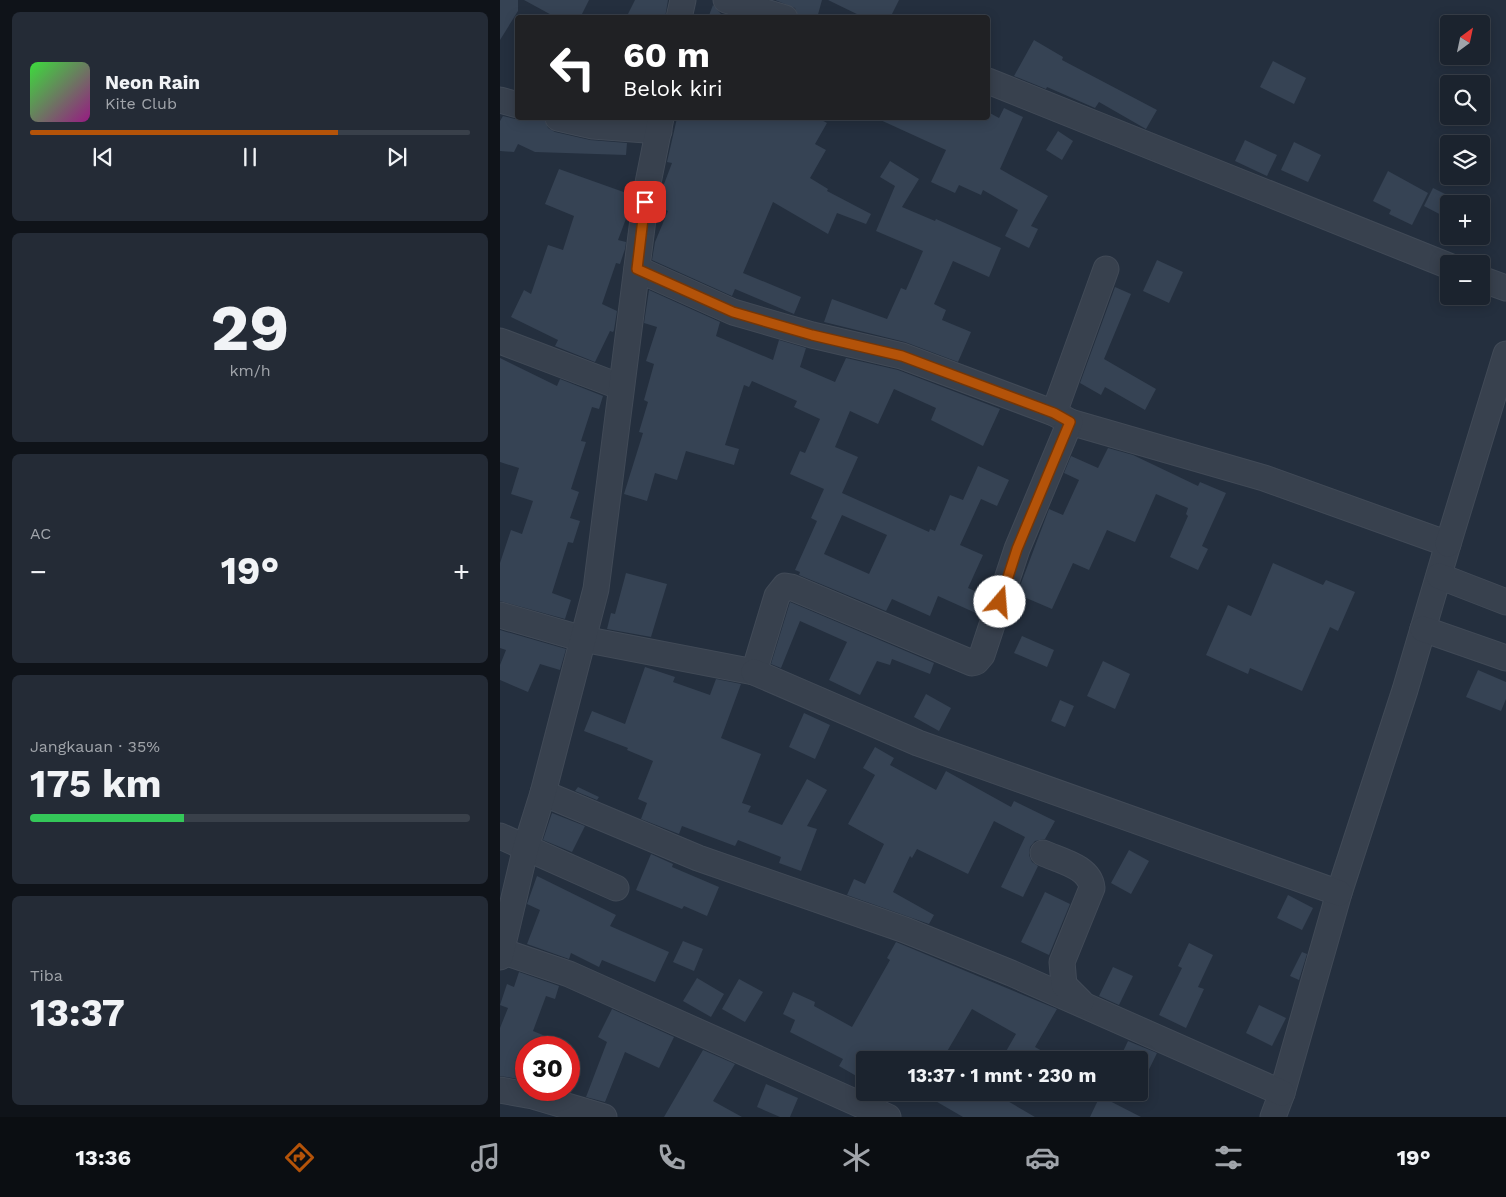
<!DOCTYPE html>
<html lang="id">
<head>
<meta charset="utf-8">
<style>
	:root { --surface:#1b232e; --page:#242b36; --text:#f1f3f6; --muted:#a0a4aa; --line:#39404a; --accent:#b45309 }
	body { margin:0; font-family:"Work Sans",sans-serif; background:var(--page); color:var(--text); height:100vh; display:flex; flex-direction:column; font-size:19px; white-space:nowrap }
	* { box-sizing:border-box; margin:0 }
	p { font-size:16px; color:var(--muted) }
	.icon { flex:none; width:28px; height:28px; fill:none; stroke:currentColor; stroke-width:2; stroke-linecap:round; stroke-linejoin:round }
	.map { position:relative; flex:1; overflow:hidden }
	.panel { display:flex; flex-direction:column; gap:12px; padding:12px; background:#0f1319; width:500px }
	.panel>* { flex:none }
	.banner { position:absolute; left:15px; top:15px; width:475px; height:105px; border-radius:5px; box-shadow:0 2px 12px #0003,0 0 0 1px var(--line); background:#202124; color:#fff; overflow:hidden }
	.needle { width:32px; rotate:33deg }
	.fabs { position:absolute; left:940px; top:15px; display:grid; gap:10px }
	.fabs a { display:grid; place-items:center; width:50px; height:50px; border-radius:5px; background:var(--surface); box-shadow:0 2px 12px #0003,0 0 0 1px var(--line); font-size:25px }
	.speed { position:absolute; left:15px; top:1036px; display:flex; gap:10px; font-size:25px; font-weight:700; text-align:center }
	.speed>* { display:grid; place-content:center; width:65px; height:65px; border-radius:50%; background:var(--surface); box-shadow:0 2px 12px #0003,0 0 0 1px var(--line); line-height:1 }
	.speed .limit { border:8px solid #d22; background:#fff; color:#111 }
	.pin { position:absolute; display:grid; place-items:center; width:42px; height:42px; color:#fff; margin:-21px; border-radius:10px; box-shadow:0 2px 8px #0006 }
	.me { position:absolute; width:55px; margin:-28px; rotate:18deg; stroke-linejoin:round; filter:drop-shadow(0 0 4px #0008) }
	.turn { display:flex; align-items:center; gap:18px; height:105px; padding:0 25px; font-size:22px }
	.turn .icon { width:65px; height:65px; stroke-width:2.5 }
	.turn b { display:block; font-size:35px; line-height:42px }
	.big { font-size:38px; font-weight:700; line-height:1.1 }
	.panel .widget { flex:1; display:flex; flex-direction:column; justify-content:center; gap:8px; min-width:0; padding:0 18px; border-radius:8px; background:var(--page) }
	.panel .dial { align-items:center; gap:0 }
	.dial b { font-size:65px; line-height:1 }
	.song { display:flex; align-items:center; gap:15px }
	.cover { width:60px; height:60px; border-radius:8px; background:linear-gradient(135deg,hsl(120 70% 55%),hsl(310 70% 35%)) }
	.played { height:5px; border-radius:2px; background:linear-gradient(90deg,var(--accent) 70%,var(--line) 70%) }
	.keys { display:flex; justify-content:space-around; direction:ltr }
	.heat { display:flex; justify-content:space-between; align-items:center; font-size:28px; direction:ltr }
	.charge { height:8px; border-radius:4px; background:linear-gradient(90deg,#34c759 35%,var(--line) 0) }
	.trip { position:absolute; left:356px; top:1051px; width:292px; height:50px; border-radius:5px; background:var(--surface); box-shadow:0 2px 12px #0003,0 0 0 1px var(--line); font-weight:700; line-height:50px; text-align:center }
	.menu { display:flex; height:80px; justify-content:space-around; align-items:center; background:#0b0e12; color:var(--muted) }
	.menu .icon { width:35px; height:35px }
	.menu .active { color:var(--accent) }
	.menu b { font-size:22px; color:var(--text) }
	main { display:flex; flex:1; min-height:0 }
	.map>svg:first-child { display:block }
	.building { fill:#364354; fill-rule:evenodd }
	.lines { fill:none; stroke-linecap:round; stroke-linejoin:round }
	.minor-casing { stroke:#414a57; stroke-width:27 }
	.minor { stroke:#38414e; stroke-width:25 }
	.route-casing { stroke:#753606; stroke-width:12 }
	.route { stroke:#b45309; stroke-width:9 }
</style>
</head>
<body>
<main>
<section class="panel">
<div class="widget">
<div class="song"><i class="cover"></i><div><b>Neon Rain</b><p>Kite Club</p></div></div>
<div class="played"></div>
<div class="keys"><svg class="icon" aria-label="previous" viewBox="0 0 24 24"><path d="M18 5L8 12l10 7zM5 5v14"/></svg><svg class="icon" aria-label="pause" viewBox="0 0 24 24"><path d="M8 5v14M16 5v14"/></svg><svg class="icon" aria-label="next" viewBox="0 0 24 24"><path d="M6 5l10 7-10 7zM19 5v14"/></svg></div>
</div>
<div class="widget dial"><b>29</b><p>km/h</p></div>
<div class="widget"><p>AC</p>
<div class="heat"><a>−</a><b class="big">19°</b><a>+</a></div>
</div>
<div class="widget"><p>Jangkauan · 35%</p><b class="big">175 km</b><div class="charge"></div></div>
<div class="widget"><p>Tiba</p><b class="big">13:37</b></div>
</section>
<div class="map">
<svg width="1006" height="1117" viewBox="0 0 1006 1117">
	<rect width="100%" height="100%" fill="#242f3e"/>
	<g class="building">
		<polygon points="0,0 18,0 18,11 0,40"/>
		<polygon points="24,0 89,0 80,18 57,18"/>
		<polygon points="135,0 168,0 165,18 126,18"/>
		<polygon points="275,0 322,0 317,18 299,18 295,8"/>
		<polygon points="328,0 399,0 390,18 365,18"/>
		<polygon points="213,5 221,14 234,18 208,18"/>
		<polygon points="534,40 563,57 562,60 657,110 646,129 599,102 595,108 547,87 546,89 514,76"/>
		<polygon points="773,61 806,78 794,104 760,87"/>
		<polygon points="504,108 523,117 500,169 548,196 531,226 538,229 529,248 505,236 518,210 483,190 481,195 459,185 455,193 431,182 446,150 376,118 488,118 488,112 499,118"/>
		<polygon points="3,116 15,119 44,118 48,128 55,132 90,140 127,143 126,155 35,152 18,144 14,152 0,151 0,121"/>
		<polygon points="177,118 318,118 327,123 315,144 326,150 310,178 328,189 327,191 371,214 366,224 337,213 328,234 273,202 243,273 301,297 294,314 235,289 232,296 152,260 155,242 168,211 159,207 161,192 172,163 167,162"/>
		<polygon points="558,131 573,141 562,160 546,150"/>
		<polygon points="745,140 777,155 767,176 735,161"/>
		<polygon points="794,142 821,155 808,182 781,170"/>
		<polygon points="390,161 419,179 402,207 435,221 436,219 501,248 489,277 453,261 434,304 446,310 442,320 471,332 458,362 405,342 324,322 332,299 387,319 401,288 406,290 423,251 376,231 395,186 380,177"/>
		<polygon points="59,169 132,195 130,208 118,240 126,242 125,249 120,264 116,263 102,304 117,311 114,330 113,332 110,331 95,362 55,346 58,340 11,317 24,290 31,294 48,245 63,250 74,216 45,204"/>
		<polygon points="888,171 928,193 912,225 889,214 891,210 873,201"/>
		<polygon points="933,188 949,196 949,219 924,206"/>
		<polygon points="657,260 683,272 669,303 643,291"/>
		<polygon points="615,287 631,294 604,359 656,389 645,410 605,387 601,395 580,383"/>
		<path d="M 149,290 L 220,322 L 216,336 L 273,360 L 279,340 L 306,348 L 300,367 L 335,382 L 346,358 L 398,370 L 500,409 L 483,446 L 431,420 L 436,408 L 394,389 L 378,424 L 350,411 L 335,447 L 358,457 L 342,493 L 429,532 L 430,529 L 435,531 L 450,495 L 463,500 L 478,466 L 509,480 L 497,506 L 481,499 L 460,545 L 483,555 L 468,588 L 486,596 L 478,614 L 438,596 L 430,616 L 392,599 L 386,611 L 299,575 L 300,572 L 295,570 L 317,521 L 311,518 L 324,489 L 290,474 L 300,451 L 305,453 L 320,419 L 294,407 L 297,401 L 252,381 L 249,387 L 244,385 L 225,445 L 239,449 L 234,465 L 186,451 L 177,480 L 155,473 L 147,501 L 124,494 L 143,433 L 139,432 L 148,402 L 144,400 L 154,364 L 146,361 L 157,327 L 144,323 ZM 342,515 L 387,535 L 369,574 L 324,554 Z"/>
		<polygon points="0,358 57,386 60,379 103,396 99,409 92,407 81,441 86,442 71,489 79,492 70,518 80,521 73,543 68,542 52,593 71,600 65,619 0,601 0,563 11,530 22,534 33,501 11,494 19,468 0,462"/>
		<polygon points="608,448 633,455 698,486 700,482 726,493 702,546 708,549 698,570 670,557 688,516 686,514 688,508 656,494 635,542 607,530 589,570 573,563 552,609 517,594 549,509 563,515 579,480 564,473 571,456 598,468"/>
		<polygon points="773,563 823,585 826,580 855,592 838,631 830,627 802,691 750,668 748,674 706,655 728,605 751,616"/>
		<polygon points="126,573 167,584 151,637 107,629 111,613 115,614"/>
		<polygon points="290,602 434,663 430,674 392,659 390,665 377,661 360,695 329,680 347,642 300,621 281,668 271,664"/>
		<polygon points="0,630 66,649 60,670 40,664 28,692 0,680 0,665 6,650 0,648"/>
		<polygon points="522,636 554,650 547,667 514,653"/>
		<polygon points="603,661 630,674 615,709 587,696"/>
		<polygon points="145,667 175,677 173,682 210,695 216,679 241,684 221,738 261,754 242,803 251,806 248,812 282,825 307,779 327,790 307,826 317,829 301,871 279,863 281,857 238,840 235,846 182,826 179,834 141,819 147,803 138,799 153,761 127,750 128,748 84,731 92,711 125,724"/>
		<polygon points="978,670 1006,682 1006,699 1001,711 966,697"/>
		<polygon points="426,694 451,708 439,731 414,717"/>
		<polygon points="560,700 574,706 565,727 551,721"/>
		<polygon points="304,713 330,725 315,759 289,747"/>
		<polygon points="375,747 394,758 390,765 436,790 446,771 511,807 514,801 555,821 545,839 535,841 530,847 529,855 532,862 538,866 523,897 501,887 525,837 494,821 468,874 417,849 412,858 410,856 393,892 434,915 429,924 347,895 354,879 365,884 384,844 348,824 375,775 363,768"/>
		<polygon points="78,787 99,797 97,800 75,791"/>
		<polygon points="52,813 85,826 72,852 43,840"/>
		<polygon points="629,850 649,861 631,894 611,883"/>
		<polygon points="151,854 173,864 172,867 219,887 207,916 184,906 182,909 136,890"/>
		<polygon points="37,876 116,915 110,926 169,952 155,982 102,960 99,967 71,953 69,959 27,944 40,910 27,904"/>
		<polygon points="545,892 570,904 549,955 521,942"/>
		<polygon points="788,895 813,908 802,930 777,918"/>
		<polygon points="183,941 203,949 194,971 173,962"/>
		<polygon points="396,942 557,1009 535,1047 558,1060 501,1060 516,1034 472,1009 442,1060 365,1060 365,1081 339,1066 343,1059 290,1032 295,1020 283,1014 293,992 315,1002 314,1006 352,1027 390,960 387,958"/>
		<polygon points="689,943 713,955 698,987 704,989 686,1028 659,1015 682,968 678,966"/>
		<polygon points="802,952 807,954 799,980 790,976"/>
		<polygon points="613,967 633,976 619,1005 599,996"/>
		<polygon points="19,972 59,986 55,999 46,996 33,1031 72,1047 26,1048 25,1080 0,1076 0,1028 8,1008 0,1005 7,984 14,987"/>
		<polygon points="197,978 224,994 211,1017 183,1001"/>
		<polygon points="239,979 263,992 245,1022 222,1009"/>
		<polygon points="759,1005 786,1018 772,1046 746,1033"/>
		<polygon points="112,1009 174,1037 159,1068 125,1052 105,1102 86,1097 107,1042 98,1037"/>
		<polygon points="628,1041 657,1053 640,1088 640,1060 619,1060"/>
		<polygon points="203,1050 235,1064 213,1101 242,1117 164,1117"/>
		<polygon points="266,1084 298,1098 290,1117 280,1117 257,1107"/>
		<polygon points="420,1092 492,1092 535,1117 463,1117"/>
		<polygon points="600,1096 641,1117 590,1117"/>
	</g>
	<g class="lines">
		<g class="minor-casing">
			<g id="minor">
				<polyline points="226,0 285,18"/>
				<polyline points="179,18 183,0"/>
				<polyline points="488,81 949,266"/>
				<polyline points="0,100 18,105"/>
				<polyline points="58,118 93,126 159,131"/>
				<polyline points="137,269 233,312 312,335 402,356 554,413 570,422 764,478 948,544 905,690 839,893 782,1093 773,1117"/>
				<polyline points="981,279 1006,288"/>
				<polyline points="0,341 121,387"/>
				<polyline points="554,413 606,269"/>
				<polyline points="948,544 1006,354"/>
				<polyline points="939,576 1006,602"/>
				<polyline points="0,615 83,639 254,672 277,596 285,586 291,587 472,663 476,662 482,655 517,549 570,422"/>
				<polyline points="923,629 1006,658"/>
				<polyline points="254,672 418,743 839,893"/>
				<polyline points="43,793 198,858 405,930 511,973 782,1093"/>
				<polyline points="0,836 116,888"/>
				<path d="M 543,853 C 561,861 590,867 592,888 L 562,962 L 564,985 L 581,1002"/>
				<polyline points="1,951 69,974 388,1117"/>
				<polyline points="0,957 26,847 43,793 96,589 147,188 161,118"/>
				<polyline points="0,1090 33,1096 104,1117"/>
			</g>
		</g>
		<use href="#minor" class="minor"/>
	</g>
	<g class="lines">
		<g class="route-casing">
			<polyline id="route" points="145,202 137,269 233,312 312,335 402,356 554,413 570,422 517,549 500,602"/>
		</g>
		<use href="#route" class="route"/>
	</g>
</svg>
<div class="fabs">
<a><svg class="needle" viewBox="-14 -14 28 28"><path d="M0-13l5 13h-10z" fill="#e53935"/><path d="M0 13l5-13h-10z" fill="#a0a4aa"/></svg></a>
<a><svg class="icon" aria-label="search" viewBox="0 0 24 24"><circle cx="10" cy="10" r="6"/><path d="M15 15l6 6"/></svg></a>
<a><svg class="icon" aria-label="layers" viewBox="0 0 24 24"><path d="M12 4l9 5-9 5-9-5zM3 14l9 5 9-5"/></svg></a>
<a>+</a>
<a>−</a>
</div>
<div class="speed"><div class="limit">30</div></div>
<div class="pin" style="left:145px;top:202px;background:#d93025"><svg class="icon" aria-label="arrive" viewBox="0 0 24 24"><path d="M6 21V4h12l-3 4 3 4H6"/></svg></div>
<svg class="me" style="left:500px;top:602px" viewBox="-20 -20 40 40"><circle r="19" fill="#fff"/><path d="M0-13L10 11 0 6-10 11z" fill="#b45309"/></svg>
<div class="trip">13:37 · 1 mnt · 230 m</div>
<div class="banner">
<div class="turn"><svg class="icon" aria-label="left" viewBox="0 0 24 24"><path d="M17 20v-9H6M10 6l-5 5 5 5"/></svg><div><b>60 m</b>Belok kiri</div></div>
</div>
</div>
</main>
<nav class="menu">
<b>13:36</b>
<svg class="icon active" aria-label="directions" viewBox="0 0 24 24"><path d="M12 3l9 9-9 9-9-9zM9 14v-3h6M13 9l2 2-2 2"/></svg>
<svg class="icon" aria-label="music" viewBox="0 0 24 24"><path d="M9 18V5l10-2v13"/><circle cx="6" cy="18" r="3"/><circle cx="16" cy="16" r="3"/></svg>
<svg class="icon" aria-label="phone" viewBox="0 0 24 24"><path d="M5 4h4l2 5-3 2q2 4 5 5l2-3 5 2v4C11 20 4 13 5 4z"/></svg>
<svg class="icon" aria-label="climate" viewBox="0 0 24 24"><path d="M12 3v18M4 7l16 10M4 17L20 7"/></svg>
<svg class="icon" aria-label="car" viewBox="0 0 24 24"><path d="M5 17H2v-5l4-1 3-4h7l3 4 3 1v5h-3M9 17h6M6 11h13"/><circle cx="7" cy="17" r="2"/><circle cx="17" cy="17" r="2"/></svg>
<svg class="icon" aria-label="filters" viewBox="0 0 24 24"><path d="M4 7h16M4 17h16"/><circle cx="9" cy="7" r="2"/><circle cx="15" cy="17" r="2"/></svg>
<b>19°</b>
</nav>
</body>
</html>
